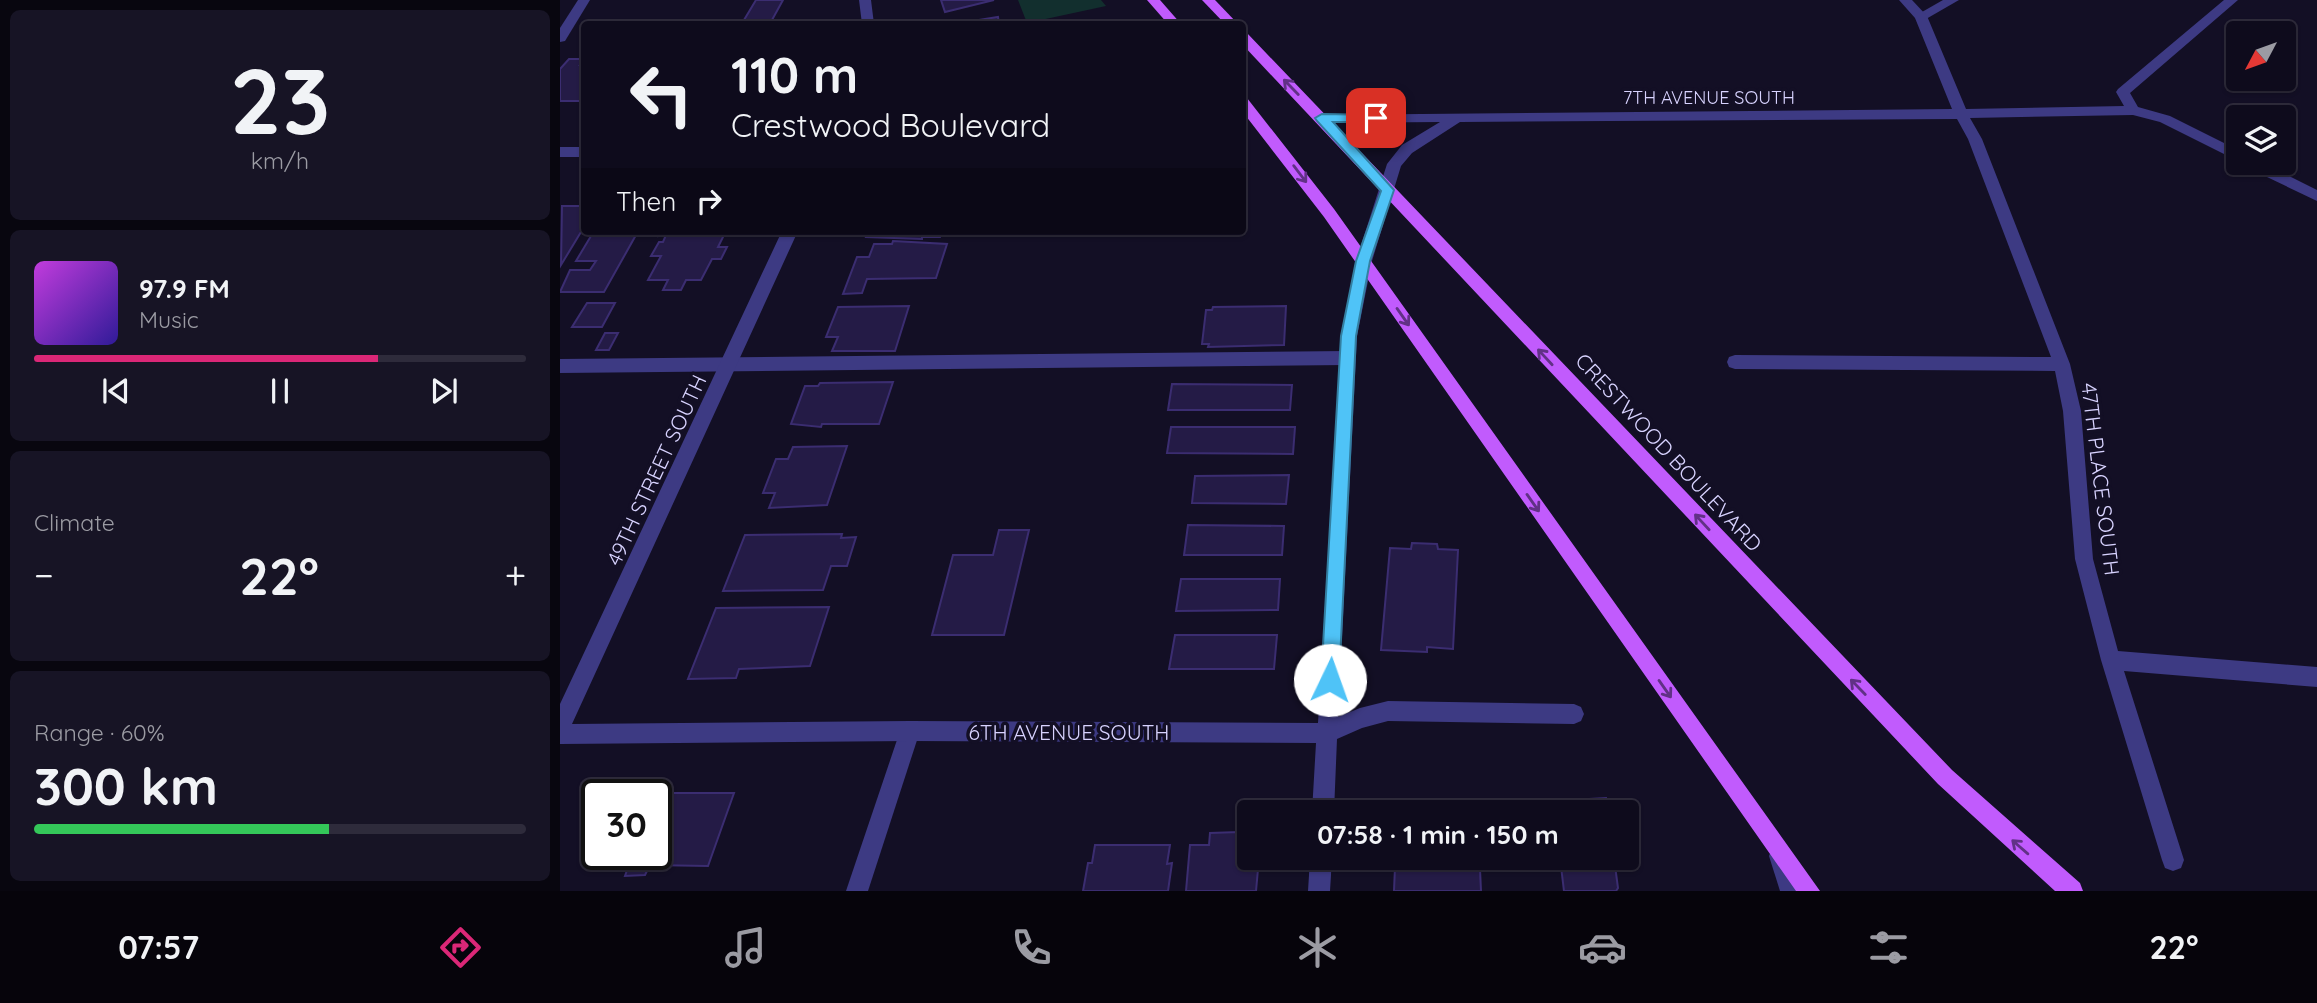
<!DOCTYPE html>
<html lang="en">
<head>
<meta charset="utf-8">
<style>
	:root { --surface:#0e0b1c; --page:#171425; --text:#f1f3f6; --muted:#9b9ba3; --line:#2e2b3b; --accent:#db2777 }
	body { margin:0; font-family:Quicksand,sans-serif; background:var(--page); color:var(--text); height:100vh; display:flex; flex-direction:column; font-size:26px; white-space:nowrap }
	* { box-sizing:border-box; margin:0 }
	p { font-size:23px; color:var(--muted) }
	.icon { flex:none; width:38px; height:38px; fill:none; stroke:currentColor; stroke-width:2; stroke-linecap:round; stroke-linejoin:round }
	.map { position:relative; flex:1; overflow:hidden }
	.details { display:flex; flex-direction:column; gap:10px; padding:10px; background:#08060f; width:560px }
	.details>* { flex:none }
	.banner { position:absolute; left:21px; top:21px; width:665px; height:214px; border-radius:7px; box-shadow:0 2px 5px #0004,0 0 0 2px var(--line); background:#0e0b1c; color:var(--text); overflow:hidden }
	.needle { width:46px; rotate:229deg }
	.buttons { position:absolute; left:1666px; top:21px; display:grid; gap:14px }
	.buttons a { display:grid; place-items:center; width:70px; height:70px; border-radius:7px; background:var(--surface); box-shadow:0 2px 5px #0004,0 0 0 2px var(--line); font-size:35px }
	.speed { position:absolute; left:21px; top:779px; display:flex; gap:14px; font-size:35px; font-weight:700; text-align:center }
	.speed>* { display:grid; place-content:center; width:91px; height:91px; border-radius:50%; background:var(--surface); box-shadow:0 2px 5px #0004,0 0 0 2px var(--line); line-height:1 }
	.speed .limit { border:4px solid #111; border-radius:10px; background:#fff; color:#111 }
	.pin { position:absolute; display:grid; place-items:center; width:60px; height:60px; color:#fff; margin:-30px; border-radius:14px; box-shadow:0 4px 10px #0006 }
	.me { position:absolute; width:77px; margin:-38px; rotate:3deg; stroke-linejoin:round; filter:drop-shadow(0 0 5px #0008) }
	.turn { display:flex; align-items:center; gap:24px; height:147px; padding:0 35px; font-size:32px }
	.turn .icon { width:91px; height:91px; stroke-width:2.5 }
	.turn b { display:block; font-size:49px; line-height:60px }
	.then { display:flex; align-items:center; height:66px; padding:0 35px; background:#0003; gap:14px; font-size:26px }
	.big { font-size:52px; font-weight:700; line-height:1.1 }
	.details .tile { flex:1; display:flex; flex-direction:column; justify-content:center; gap:10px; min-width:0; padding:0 24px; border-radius:10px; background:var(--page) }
	.details .dial { align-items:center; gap:0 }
	.dial b { font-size:91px; line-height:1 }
	.song { display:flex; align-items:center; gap:21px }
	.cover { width:84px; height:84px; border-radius:10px; background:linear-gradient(135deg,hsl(290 70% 55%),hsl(250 70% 35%)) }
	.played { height:7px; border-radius:4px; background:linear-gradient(90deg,var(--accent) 70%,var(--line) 70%) }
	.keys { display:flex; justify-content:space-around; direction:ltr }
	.heat { display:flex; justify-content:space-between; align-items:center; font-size:38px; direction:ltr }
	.charge { height:10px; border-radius:5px; background:linear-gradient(90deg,#34c759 60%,var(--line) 0) }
	.trip { position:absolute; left:677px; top:800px; width:402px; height:70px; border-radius:7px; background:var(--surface); box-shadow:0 2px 5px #0004,0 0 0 2px var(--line); font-weight:700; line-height:70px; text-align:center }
	.tab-bar { display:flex; height:112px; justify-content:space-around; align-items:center; background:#06040b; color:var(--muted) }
	.tab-bar .icon { width:49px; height:49px }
	.tab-bar .active { color:var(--accent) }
	.tab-bar b { font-size:32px; color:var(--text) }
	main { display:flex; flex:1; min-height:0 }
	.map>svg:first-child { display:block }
	.green { fill:#122f2e }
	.building { fill:#241b46; stroke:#3b2d71; stroke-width:2 }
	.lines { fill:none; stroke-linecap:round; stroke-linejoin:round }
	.service { fill:#3d3a83; fill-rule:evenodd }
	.minor { fill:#3d3a83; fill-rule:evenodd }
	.tertiary { fill:#3d3a83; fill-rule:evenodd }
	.primary { fill:#c15bfd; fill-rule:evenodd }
	.oneway { stroke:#613186 }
	.route { fill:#4fc3f7; stroke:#337fa1; stroke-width:2 }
	.labels { text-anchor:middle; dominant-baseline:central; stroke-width:7; stroke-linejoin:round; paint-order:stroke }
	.far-street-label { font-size:18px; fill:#d8d3ff; stroke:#130f25 }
	.street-label { font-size:21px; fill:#d8d3ff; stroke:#130f25 }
</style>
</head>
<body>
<main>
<section class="details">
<div class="tile dial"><b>23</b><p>km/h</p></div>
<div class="tile">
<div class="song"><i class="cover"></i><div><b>97.9 FM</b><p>Music</p></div></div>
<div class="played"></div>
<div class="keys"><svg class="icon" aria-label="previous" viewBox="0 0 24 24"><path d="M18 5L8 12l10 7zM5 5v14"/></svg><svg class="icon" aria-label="pause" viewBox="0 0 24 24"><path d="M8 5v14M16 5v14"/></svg><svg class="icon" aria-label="next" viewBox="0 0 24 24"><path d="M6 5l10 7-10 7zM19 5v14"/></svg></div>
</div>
<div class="tile"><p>Climate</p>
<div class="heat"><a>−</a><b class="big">22°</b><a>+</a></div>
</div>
<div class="tile"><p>Range · 60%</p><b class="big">300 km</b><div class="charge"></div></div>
</section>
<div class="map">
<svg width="1757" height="891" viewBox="0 0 1757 891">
	<rect width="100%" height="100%" fill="#130f25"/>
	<polygon class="green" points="458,0 541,0 546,6 467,23"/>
	<g class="building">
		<polygon points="196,0 223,0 212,20 184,20"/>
		<polygon points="381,0 434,0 385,12"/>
		<polygon points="438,17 439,24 394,24"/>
		<polygon points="9,59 24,59 20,65 24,65 24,95 20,101 0,101 0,69"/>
		<polygon points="2,206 24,206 24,227 1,265"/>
		<polygon points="34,231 81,231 76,235 44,292 0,292 10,270 30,270 36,261 16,261"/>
		<polygon points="102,231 166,231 158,247 167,247 161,259 152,259 141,280 126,280 121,290 103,290 108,280 88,280 101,256 91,256 99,242 103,242 106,235 99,236"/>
		<polygon points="308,231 396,231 395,234 381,233 380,237 362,237 362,239 306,237"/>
		<polygon points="333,241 387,244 376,278 307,279 302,293 283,294 297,257 309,257 314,244 332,244"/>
		<polygon points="27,303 55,303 42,327 12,327"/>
		<polygon points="349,306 335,351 272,351 278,337 266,337 278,307"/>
		<polygon points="726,306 724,345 648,347 649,344 642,344 646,310 652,310 653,307"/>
		<polygon points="45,333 58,333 49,350 36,350"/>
		<polygon points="333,382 319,424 262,424 261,427 231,424 245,386 258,386 260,383"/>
		<polygon points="612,384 732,385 730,410 608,410"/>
		<polygon points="611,427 735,427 733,454 607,453"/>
		<polygon points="287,446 267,505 209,508 215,493 203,493 216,459 228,459 233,447"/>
		<polygon points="729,475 726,504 632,503 635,476"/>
		<polygon points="628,525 724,526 722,555 624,555"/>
		<polygon points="439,530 469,530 444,635 372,635 393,555 433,555"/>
		<polygon points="282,534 281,538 296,537 287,566 271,566 263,590 163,591 185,535"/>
		<polygon points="852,543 877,544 878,549 898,550 893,649 867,647 867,652 821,650 830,548 851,549"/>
		<polygon points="621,579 720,579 718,610 616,611"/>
		<polygon points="269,607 250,666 179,669 176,678 128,679 156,608"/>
		<polygon points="615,635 717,635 714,669 609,669"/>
		<polygon points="98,793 174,793 148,866 90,865 85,875 65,876 71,859 48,858 50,854 96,854"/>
		<polygon points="1046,798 1048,812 995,812 994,801"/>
		<polygon points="679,832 677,845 690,844 690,858 699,858 696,891 626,891 630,845 649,845 650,833"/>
		<polygon points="535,845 610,845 607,864 612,863 608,891 523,891 528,863 532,863"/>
		<polygon points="1000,858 1054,858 1058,888 1056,891 1004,891"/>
		<polygon points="835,867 920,869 921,891 834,891"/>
	</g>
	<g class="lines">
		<g class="service">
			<polygon points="18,0 30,0 5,41 0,42 0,28"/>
			<polygon points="1383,0 1399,0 1366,19 1356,19 1355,16"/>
			<polygon points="787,351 793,353 795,358 793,363 787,365 0,373 0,359"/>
			<polygon points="350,721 357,724 360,731 308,891 286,891 340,731 343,724"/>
		</g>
		<g class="minor">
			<polygon points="299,0 311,0 314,24 302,24"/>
			<polygon points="1339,0 1352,0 1367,16 1406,109 1564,106 1556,92 1558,89 1664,0 1678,0 1570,93 1578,107 1610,116 1678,150 1678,161 1600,122 1573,115 1410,118 1422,139 1510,364 1521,411 1533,559 1558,651 1757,667 1757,687 1564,671 1624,860 1621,868 1613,871 1605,868 1602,860 1541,660 1515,559 1503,411 1495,371 1175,369 1169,367 1167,362 1169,357 1175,355 1491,357 1408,139 1397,119 900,122 852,153 841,166 812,261 797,336 778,717 800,708 828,701 1014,704 1021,707 1024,714 1021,721 1014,724 828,721 802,728 777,739 774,812 752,812 756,743 350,741 0,744 0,704 222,231 238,231 12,724 350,721 758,723 781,336 796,261 827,164 842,145 880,122 762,123 757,121 757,115 1392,109 1355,18"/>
			<rect x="0" y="147" width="24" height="10"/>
			<polygon points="1684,163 1703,163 1757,190 1757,201 1686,167"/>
			<polygon points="750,858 772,858 770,891 748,891"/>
		</g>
		<polygon class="tertiary" points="1220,845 1228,848 1242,891 1220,891 1209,856 1212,848"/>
		<g class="primary">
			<polygon points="587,0 600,0 621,24 608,24"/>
			<polygon points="642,0 655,0 678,24 665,24"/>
			<polygon points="682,32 687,33 1392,770 1520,883 1523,891 1495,891 1378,784 682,44"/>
			<polygon points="682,97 687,98 774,209 1260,891 1236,891 764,217 682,111"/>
		</g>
	</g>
	<defs><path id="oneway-shaft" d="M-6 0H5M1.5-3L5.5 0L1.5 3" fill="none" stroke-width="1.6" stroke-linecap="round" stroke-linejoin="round" transform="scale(1.75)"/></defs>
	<g class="oneway">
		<use href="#oneway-shaft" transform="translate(731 87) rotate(-134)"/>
		<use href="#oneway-shaft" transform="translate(740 174) rotate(53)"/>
		<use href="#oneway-shaft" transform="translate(843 317) rotate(55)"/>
		<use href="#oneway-shaft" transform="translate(985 357) rotate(-133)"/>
		<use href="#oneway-shaft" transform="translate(973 503) rotate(55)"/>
		<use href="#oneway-shaft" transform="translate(1142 522) rotate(-133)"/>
		<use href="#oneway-shaft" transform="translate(1298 687) rotate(-134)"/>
		<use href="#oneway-shaft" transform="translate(1105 689) rotate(55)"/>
		<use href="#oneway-shaft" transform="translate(1460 847) rotate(-139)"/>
	</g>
	<polygon class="route" points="762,114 820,115 820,121 816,122 773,122 834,190 810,261 796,336 779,680 776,686 770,689 764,686 761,680 781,336 796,261 821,191 757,121 755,118"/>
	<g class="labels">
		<g class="far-street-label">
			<text x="1149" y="97">7TH AVENUE SOUTH</text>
		</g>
		<g class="street-label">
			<text transform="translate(1109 452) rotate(47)">CRESTWOOD BOULEVARD</text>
			<text transform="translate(96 470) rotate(-65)">49TH STREET SOUTH</text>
			<text transform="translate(1541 479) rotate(83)">47TH PLACE SOUTH</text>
			<text x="509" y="732">6TH AVENUE SOUTH</text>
		</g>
	</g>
</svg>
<div class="buttons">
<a><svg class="needle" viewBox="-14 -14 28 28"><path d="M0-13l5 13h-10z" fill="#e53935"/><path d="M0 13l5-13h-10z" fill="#9b9ba3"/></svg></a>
<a><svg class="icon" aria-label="layers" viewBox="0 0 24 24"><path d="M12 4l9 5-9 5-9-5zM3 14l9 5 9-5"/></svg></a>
</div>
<div class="speed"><div class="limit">30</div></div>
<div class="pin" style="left:816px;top:118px;background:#d93025"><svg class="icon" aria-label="arrive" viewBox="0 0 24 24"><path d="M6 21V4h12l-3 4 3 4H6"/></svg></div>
<svg class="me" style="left:770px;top:680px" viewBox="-20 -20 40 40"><circle r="19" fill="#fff"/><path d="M0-13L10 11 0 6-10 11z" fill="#4fc3f7"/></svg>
<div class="trip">07:58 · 1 min · 150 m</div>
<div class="banner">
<div class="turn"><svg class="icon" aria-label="left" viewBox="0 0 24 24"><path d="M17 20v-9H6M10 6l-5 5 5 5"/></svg><div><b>110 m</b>Crestwood Boulevard</div></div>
<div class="then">Then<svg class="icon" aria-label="right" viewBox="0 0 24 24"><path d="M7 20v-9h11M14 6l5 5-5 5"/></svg></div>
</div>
</div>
</main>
<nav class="tab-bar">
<b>07:57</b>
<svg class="icon active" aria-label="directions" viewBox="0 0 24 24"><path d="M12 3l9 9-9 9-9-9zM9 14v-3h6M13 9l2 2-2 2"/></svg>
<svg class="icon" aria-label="music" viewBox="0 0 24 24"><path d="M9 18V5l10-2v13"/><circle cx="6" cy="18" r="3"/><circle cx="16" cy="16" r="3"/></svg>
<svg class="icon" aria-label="phone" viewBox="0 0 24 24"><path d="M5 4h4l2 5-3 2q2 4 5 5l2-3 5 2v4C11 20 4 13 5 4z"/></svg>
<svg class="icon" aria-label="climate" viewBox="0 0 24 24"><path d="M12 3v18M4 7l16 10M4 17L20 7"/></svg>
<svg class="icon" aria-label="car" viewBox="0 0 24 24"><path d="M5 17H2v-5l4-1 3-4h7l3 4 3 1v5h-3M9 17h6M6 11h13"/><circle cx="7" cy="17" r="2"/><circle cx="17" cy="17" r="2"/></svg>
<svg class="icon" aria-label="filters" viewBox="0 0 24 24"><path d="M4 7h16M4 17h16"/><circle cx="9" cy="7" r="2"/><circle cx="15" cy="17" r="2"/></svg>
<b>22°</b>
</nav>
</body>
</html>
